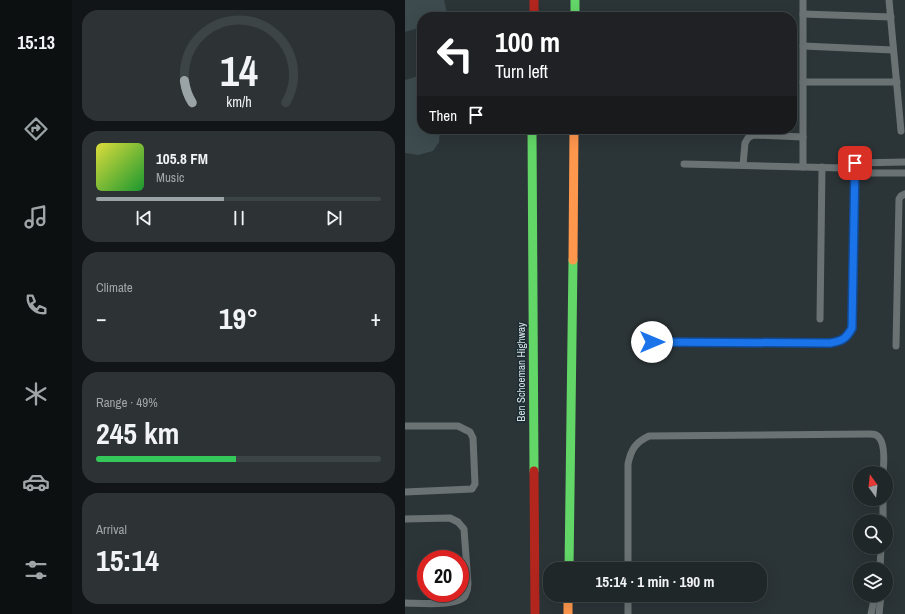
<!DOCTYPE html>
<html lang="en">
<head>
<meta charset="utf-8">
<style>
	:root { --surface:#202729; --page:#2d3335; --text:#f1f3f6; --muted:#a2a5a8; --line:#3d4446; --accent:#9aa4a7 }
	body { margin:0; font-family:"Archivo Narrow",sans-serif; background:var(--page); color:var(--text); height:100vh; display:flex; flex-direction:column; font-size:15px; white-space:nowrap }
	* { box-sizing:border-box; margin:0 }
	p { font-size:13px; color:var(--muted) }
	.icon { flex:none; width:22px; height:22px; fill:none; stroke:currentColor; stroke-width:2; stroke-linecap:round; stroke-linejoin:round }
	.map { position:relative; flex:1; overflow:hidden }
	.details { display:flex; flex-direction:column; gap:10px; padding:10px; background:#121517; width:333px }
	.details>* { flex:none }
	.hud { position:absolute; left:12px; top:12px; width:380px; height:122px; border-radius:16px; box-shadow:0 4px 16px #0002,0 0 0 1px var(--line); background:#202124; color:#fff; overflow:hidden }
	.needle { width:26px; rotate:345deg }
	.buttons { position:absolute; left:448px; top:466px; display:grid; gap:8px }
	.buttons a { display:grid; place-items:center; width:40px; height:40px; border-radius:50%; background:var(--surface); box-shadow:0 4px 16px #0002,0 0 0 1px var(--line); font-size:20px }
	.speed { position:absolute; left:12px; top:550px; display:flex; gap:8px; font-size:20px; font-weight:700; text-align:center }
	.speed>* { display:grid; place-content:center; width:52px; height:52px; border-radius:50%; background:var(--surface); box-shadow:0 4px 16px #0002,0 0 0 1px var(--line); line-height:1 }
	.speed .limit { border:6px solid #d22; background:#fff; color:#111 }
	.pin { position:absolute; display:grid; place-items:center; width:34px; height:34px; color:#fff; margin:-17px; border-radius:8px; box-shadow:0 2px 6px #0006 }
	.me { position:absolute; width:44px; margin:-22px; rotate:90deg; stroke-linejoin:round; filter:drop-shadow(0 0 3px #0008) }
	.turn { display:flex; align-items:center; gap:14px; height:84px; padding:0 12px; font-size:18px }
	.turn .icon { width:52px; height:52px; stroke-width:2.5 }
	.turn b { display:block; font-size:28px; line-height:34px }
	.then { display:flex; align-items:center; height:38px; padding:0 12px; background:#0003; gap:8px; font-size:15px }
	.big { font-size:30px; font-weight:800; line-height:1.1 }
	.details .card { flex:1; display:flex; flex-direction:column; justify-content:center; gap:6px; min-width:0; padding:0 14px; border-radius:16px; background:var(--page) }
	.details .dial { align-items:center; gap:0 }
	.dial svg { height:104px; overflow:visible; fill:none; stroke:var(--line); stroke-width:7; stroke-linecap:round; text-anchor:middle }
	.dial text { fill:var(--text); stroke:none }
	.song { display:flex; align-items:center; gap:12px }
	.cover { width:48px; height:48px; border-radius:6px; background:linear-gradient(135deg,hsl(60 70% 55%),hsl(130 70% 35%)) }
	.played { height:4px; border-radius:2px; background:linear-gradient(90deg,var(--accent) 45%,var(--line) 45%) }
	.keys { display:flex; justify-content:space-around; direction:ltr }
	.heat { display:flex; justify-content:space-between; align-items:center; font-size:22px; direction:ltr }
	.charge { height:6px; border-radius:3px; background:linear-gradient(90deg,#34c759 49%,var(--line) 0) }
	.trip { position:absolute; left:138px; top:562px; width:224px; height:40px; border-radius:16px; background:var(--surface); box-shadow:0 4px 16px #0002,0 0 0 1px var(--line); font-weight:800; line-height:40px; text-align:center }
	main { display:flex; flex:1; min-height:0 }
	.menu { display:flex; flex-direction:column; width:72px; justify-content:space-around; align-items:center; background:#0d1010; color:var(--muted) }
	.menu .icon { width:28px; height:28px }
	.menu .current { color:var(--accent) }
	.menu b { font-size:18px; color:var(--text) }
	.map>svg:first-child { display:block }
	.building { fill:#3d4b4f }
	.lines { fill:none; stroke-linecap:round; stroke-linejoin:round }
	.lane { stroke:#6b7274; stroke-width:7 }
	.fast { stroke:#63d668; stroke-width:9 }
	.slow { stroke:#ff974d; stroke-width:9 }
	.jam { stroke:#b3261e; stroke-width:9 }
	.route-casing { stroke:#114b97; stroke-width:10 }
	.route { stroke:#1a73e8; stroke-width:7 }
	.labels { text-anchor:middle; dominant-baseline:central; stroke-width:3; stroke-linejoin:round; paint-order:stroke }
	.street-label { font-size:11px; fill:#d6e0e4; stroke:#1b2d33 }
</style>
</head>
<body>
<main>
<nav class="menu">
<b>15:13</b>
<svg class="icon current" aria-label="directions" viewBox="0 0 24 24"><path d="M12 3l9 9-9 9-9-9zM9 14v-3h6M13 9l2 2-2 2"/></svg>
<svg class="icon" aria-label="music" viewBox="0 0 24 24"><path d="M9 18V5l10-2v13"/><circle cx="6" cy="18" r="3"/><circle cx="16" cy="16" r="3"/></svg>
<svg class="icon" aria-label="phone" viewBox="0 0 24 24"><path d="M5 4h4l2 5-3 2q2 4 5 5l2-3 5 2v4C11 20 4 13 5 4z"/></svg>
<svg class="icon" aria-label="climate" viewBox="0 0 24 24"><path d="M12 3v18M4 7l16 10M4 17L20 7"/></svg>
<svg class="icon" aria-label="car" viewBox="0 0 24 24"><path d="M5 17H2v-5l4-1 3-4h7l3 4 3 1v5h-3M9 17h6M6 11h13"/><circle cx="7" cy="17" r="2"/><circle cx="17" cy="17" r="2"/></svg>
<svg class="icon" aria-label="filters" viewBox="0 0 24 24"><path d="M4 7h16M4 17h16"/><circle cx="9" cy="7" r="2"/><circle cx="15" cy="17" r="2"/></svg>
</nav>
<section class="details">
<div class="card dial"><svg viewBox="0 0 100 80">
<path d="M14 69A42 42 0 1 1 86 69"/>
<path d="M14 69A42 42 0 0 1 8 52" stroke="#9aa4a7"/>
<text x="50" y="56" font-size="32" font-weight="700">14</text>
<text x="50" y="72" font-size="11">km/h</text>
</svg></div>
<div class="card">
<div class="song"><i class="cover"></i><div><b>105.8 FM</b><p>Music</p></div></div>
<div class="played"></div>
<div class="keys"><svg class="icon" aria-label="previous" viewBox="0 0 24 24"><path d="M18 5L8 12l10 7zM5 5v14"/></svg><svg class="icon" aria-label="pause" viewBox="0 0 24 24"><path d="M8 5v14M16 5v14"/></svg><svg class="icon" aria-label="next" viewBox="0 0 24 24"><path d="M6 5l10 7-10 7zM19 5v14"/></svg></div>
</div>
<div class="card"><p>Climate</p>
<div class="heat"><a>−</a><b class="big">19°</b><a>+</a></div>
</div>
<div class="card"><p>Range · 49%</p><b class="big">245 km</b><div class="charge"></div></div>
<div class="card"><p>Arrival</p><b class="big">15:14</b></div>
</section>
<div class="map">
<svg width="500" height="614" viewBox="0 0 500 614">
	<rect width="100%" height="100%" fill="#2b3437"/>
	<g class="building">
		<polygon points="0,0 39,0 43,17 17,17 17,27 0,32"/>
		<polygon points="17,75 17,129 35,129 34,142 28,151 13,155 0,153 0,80"/>
	</g>
	<g class="lines">
		<g class="lane">
			<polyline points="484,0 496,131"/>
			<polyline points="398,14 486,17"/>
			<polyline points="398,46 488,50"/>
			<polyline points="398,82 492,82"/>
			<polyline points="279,164 438,168 449,173 500,173"/>
			<polyline points="338,165 340,143 343,138 348,135 398,137"/>
			<polyline points="446,165 450,163 500,162"/>
			<polyline points="398,167 398,0"/>
			<polyline points="415,319 417,167"/>
			<path d="M 247,342 L 425,343 C 437,341 441,340 447,328 L 450,163"/>
			<polyline points="491,346 494,199 496,196 500,194"/>
			<polyline points="0,426 53,426 65,432 68,438 70,484 67,489 0,492"/>
			<path d="M 0,519 L 45,518 L 53,522 L 59,529 L 63,584 C 63,588 62,592 60,596 C 52,607 13,603 0,603"/>
			<polyline points="478,521 478,499"/>
			<path d="M 223,569 L 223,464 C 226,449 231,442 244,436 L 464,434 C 466,434 469,434 471,435 C 481,440 479,463 478,473"/>
			<polyline points="475,569 476,547"/>
			<polyline points="223,595 223,614"/>
			<polyline points="466,614 470,595"/>
			<polyline points="474,614 476,595"/>
		</g>
		<g class="fast">
			<polyline points="170,0 170,17"/>
			<polyline points="127,129 129,471"/>
			<polyline points="164,569 168,260"/>
		</g>
		<g class="slow">
			<polyline points="168,260 169,129"/>
			<polyline points="163,595 163,614"/>
		</g>
		<g class="jam">
			<polyline points="129,0 129,17"/>
			<polyline points="129,471 130,614"/>
		</g>
	</g>
	<g class="lines">
		<g class="route-casing">
			<path id="route" d="M 247,342 L 425,343 C 437,341 441,339 447,328 L 450,163"/>
		</g>
		<use href="#route" class="route"/>
	</g>
	<g class="labels">
		<g class="street-label">
			<text transform="translate(116 372) rotate(-90)">Ben Schoeman Highway</text>
		</g>
	</g>
</svg>
<div class="buttons">
<a><svg class="needle" viewBox="-14 -14 28 28"><path d="M0-13l5 13h-10z" fill="#e53935"/><path d="M0 13l5-13h-10z" fill="#a2a5a8"/></svg></a>
<a><svg class="icon" aria-label="search" viewBox="0 0 24 24"><circle cx="10" cy="10" r="6"/><path d="M15 15l6 6"/></svg></a>
<a><svg class="icon" aria-label="layers" viewBox="0 0 24 24"><path d="M12 4l9 5-9 5-9-5zM3 14l9 5 9-5"/></svg></a>
</div>
<div class="speed"><div class="limit">20</div></div>
<div class="pin" style="left:450px;top:163px;background:#d93025"><svg class="icon" aria-label="arrive" viewBox="0 0 24 24"><path d="M6 21V4h12l-3 4 3 4H6"/></svg></div>
<svg class="me" style="left:247px;top:342px" viewBox="-20 -20 40 40"><circle r="19" fill="#fff"/><path d="M0-13L10 11 0 6-10 11z" fill="#1a73e8"/></svg>
<div class="trip">15:14 · 1 min · 190 m</div>
<div class="hud">
<div class="turn"><svg class="icon" aria-label="left" viewBox="0 0 24 24"><path d="M17 20v-9H6M10 6l-5 5 5 5"/></svg><div><b>100 m</b>Turn left</div></div>
<div class="then">Then<svg class="icon" aria-label="arrive" viewBox="0 0 24 24"><path d="M6 21V4h12l-3 4 3 4H6"/></svg></div>
</div>
</div>
</main>
</body>
</html>
